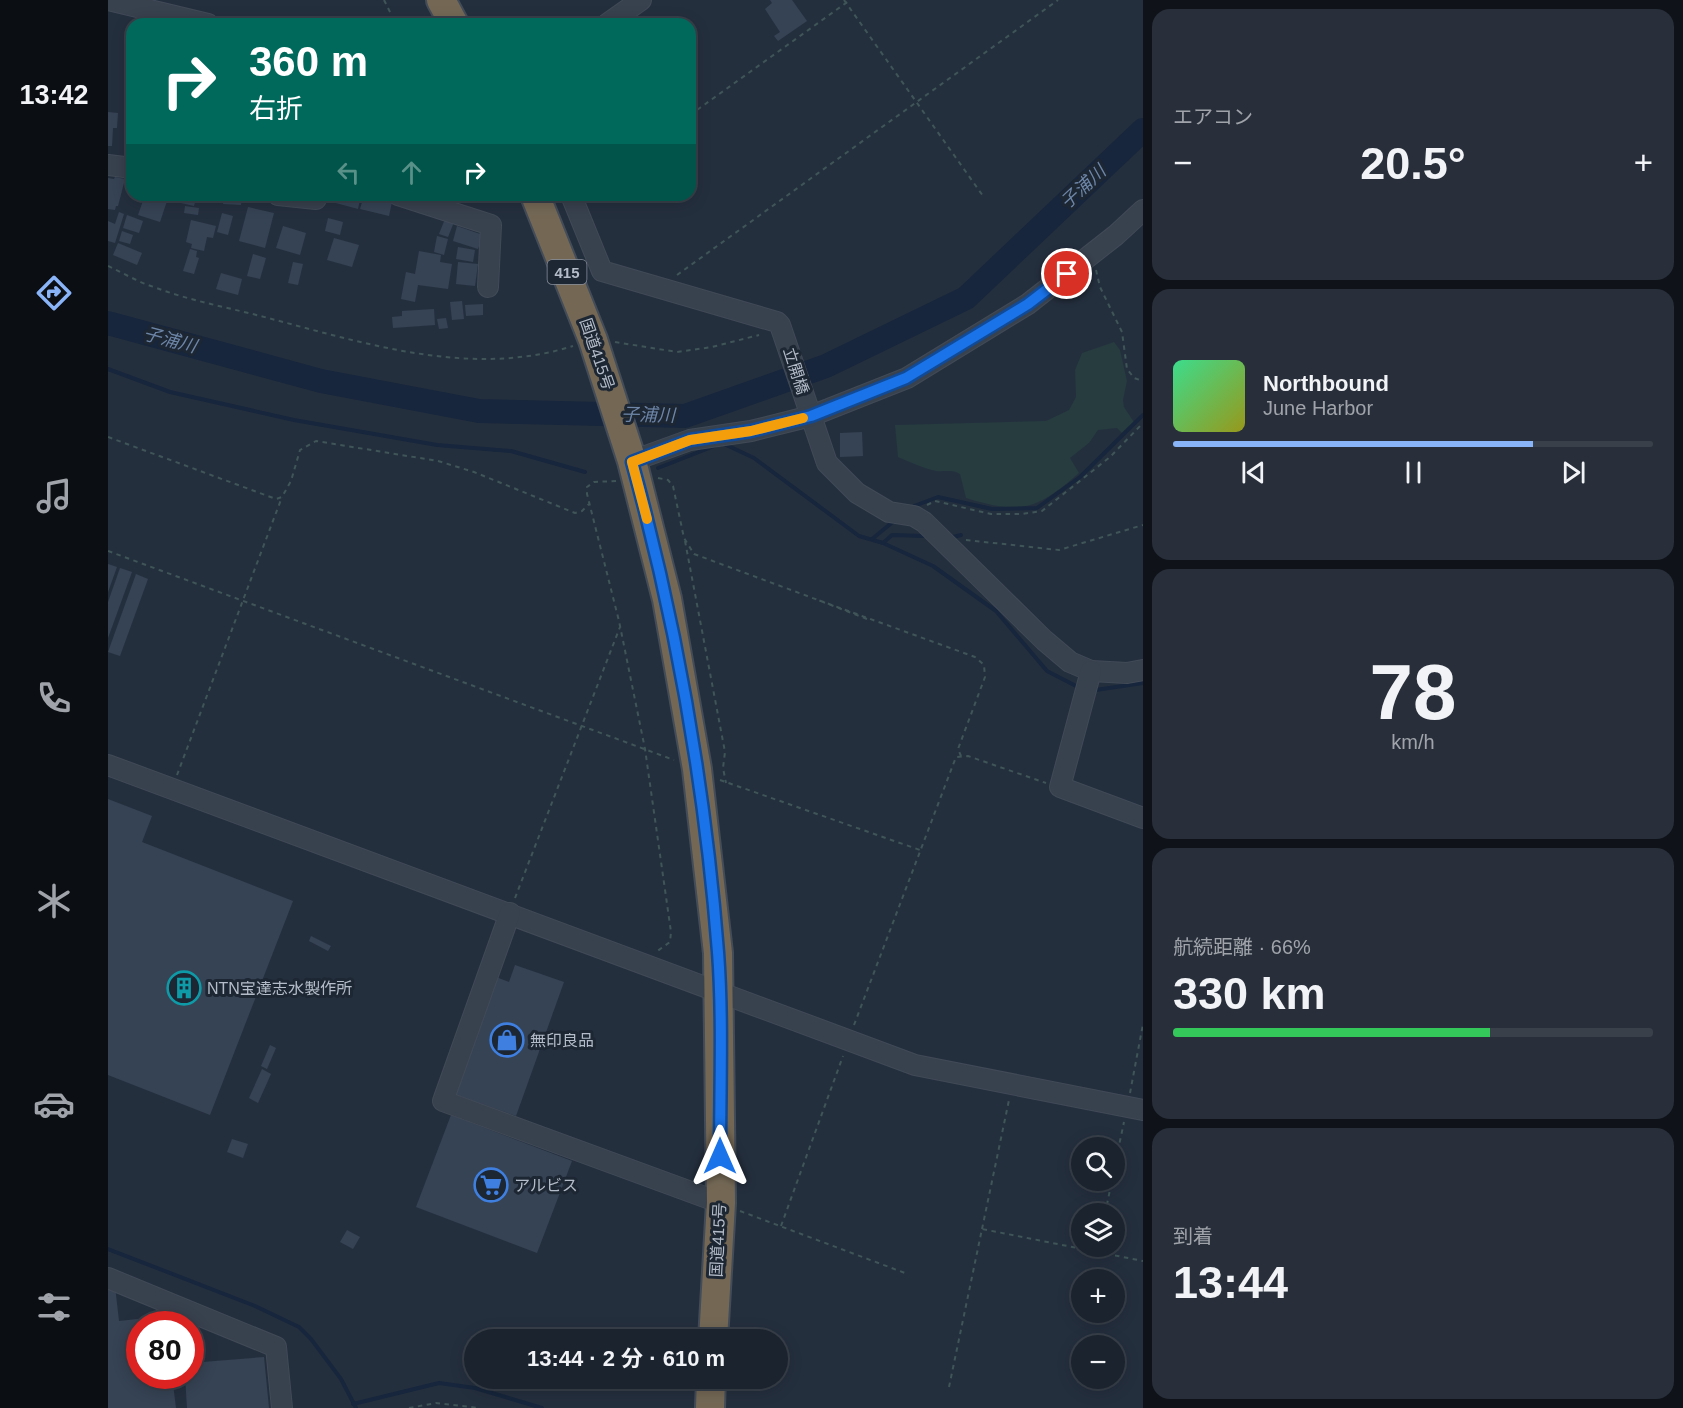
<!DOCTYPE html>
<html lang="ja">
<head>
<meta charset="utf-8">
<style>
	:root { --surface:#1b232e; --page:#282f3a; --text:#f1f3f6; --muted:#a0a4aa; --line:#39404a; --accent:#8ab4f8 }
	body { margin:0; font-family:Arial,"Noto Sans JP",sans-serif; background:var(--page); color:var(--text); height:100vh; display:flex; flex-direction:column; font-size:22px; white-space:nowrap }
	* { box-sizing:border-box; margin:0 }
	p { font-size:20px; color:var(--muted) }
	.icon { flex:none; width:33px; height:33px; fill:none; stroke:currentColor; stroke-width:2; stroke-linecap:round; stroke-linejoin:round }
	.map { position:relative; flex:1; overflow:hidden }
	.panel { display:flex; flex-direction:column; gap:9px; padding:9px; background:#0f1319; width:540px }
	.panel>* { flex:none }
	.hud { position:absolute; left:18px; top:18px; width:570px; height:183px; border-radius:18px; box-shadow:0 3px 15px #0003,0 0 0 2px var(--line); background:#00695c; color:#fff; overflow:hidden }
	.tools { position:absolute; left:963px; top:1137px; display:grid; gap:12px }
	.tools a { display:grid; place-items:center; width:54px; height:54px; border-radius:50%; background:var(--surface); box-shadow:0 3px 15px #0003,0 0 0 2px var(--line); font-size:30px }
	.speed { position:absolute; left:18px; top:1311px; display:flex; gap:12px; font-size:30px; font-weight:700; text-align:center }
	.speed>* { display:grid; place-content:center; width:78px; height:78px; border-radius:50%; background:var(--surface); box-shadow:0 3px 15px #0003,0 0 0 2px var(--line); line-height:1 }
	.speed .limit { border:9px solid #d22; background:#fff; color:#111 }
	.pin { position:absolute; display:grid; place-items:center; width:51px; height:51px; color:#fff; margin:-26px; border:3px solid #fff; border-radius:50%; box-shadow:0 2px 6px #0007 }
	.me { position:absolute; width:66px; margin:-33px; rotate:0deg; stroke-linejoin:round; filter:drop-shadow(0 0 4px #0008) }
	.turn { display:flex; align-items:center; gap:21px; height:126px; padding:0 24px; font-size:27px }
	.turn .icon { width:78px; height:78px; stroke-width:2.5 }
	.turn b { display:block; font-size:42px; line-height:51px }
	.lanes { display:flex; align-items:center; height:57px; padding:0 24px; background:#0003; justify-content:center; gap:30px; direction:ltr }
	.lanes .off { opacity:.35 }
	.big { font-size:45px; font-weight:700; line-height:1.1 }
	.panel .widget { flex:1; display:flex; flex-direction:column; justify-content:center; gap:9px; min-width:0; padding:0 21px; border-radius:18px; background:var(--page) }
	.panel .dial { align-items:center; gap:0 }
	.dial b { font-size:78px; line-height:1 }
	.song { display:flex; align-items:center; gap:18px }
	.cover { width:72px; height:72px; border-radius:9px; background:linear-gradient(135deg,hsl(150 70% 55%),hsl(60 70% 35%)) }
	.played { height:6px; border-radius:3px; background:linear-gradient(90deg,var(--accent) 75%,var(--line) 75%) }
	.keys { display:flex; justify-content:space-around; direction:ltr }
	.heat { display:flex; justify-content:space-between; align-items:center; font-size:33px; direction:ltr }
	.charge { height:9px; border-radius:4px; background:linear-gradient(90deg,#34c759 66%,var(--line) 0) }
	.trip { position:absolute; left:356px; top:1329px; width:324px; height:60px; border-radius:30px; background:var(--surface); box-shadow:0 3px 15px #0003,0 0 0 2px var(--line); font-weight:700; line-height:60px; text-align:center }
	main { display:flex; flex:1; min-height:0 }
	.menu { display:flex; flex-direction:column; width:108px; justify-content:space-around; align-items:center; background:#0b0e12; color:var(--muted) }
	.menu .icon { width:42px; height:42px }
	.menu .on { color:var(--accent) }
	.menu b { font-size:27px; color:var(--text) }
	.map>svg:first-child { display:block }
	.green { fill:#263c3f }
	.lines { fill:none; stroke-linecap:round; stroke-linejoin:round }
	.stream { stroke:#17263c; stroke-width:4 }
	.river { stroke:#17263c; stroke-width:24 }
	.building { fill:#364354 }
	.minor-casing { stroke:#414a57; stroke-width:22 }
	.highway-casing { stroke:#434c59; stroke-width:32 }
	.path { stroke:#3f5557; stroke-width:2; stroke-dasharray:4.5 4.5; stroke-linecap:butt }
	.minor { stroke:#38414e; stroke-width:20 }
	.highway { stroke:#746855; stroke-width:28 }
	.route-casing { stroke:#114b97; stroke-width:15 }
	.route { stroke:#1a73e8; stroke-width:10 }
	.slow { stroke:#f59e0b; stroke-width:10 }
	.labels { text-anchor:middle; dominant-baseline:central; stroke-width:6; stroke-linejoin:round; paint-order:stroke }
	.shield { fill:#1d2633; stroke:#878f9c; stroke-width:1.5 }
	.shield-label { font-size:15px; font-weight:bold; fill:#b4bcc9 }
	.street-label { font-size:16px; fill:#b4bcc9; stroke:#1d2633 }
	.poi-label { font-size:16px; fill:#b4bcc9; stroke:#1d2633; text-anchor:start }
	.water-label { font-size:18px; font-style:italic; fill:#6d86a8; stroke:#1d2633 }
</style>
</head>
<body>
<main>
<nav class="menu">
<b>13:42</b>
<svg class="icon on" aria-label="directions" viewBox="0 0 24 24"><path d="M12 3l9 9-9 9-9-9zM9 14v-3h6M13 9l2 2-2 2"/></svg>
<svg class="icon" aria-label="music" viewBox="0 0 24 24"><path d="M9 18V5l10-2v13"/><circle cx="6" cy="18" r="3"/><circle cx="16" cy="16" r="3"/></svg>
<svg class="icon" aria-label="phone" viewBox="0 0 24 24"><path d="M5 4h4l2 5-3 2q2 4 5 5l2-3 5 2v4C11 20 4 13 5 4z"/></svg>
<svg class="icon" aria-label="climate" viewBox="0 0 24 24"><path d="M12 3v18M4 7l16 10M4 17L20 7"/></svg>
<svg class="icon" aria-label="car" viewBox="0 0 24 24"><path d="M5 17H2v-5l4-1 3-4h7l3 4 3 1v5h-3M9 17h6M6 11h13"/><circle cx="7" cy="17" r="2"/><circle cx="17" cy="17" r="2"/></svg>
<svg class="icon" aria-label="filters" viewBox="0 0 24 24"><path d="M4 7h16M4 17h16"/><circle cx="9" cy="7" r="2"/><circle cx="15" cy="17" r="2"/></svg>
</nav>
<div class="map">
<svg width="1035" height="1408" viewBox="0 0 1035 1408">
	<rect width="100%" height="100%" fill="#242f3e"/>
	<path class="green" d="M 1006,342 L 1012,350 L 1019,381 L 1015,400 L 1016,407 L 1026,422 L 1014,433 L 1009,428 L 990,430 L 981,443 L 962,458 L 971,473 C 929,510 913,515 858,498 L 852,474 C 844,469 836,472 828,471 C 814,468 802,462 790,457 L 787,425 L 938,421 L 961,410 L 968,397 L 967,370 L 974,353 Z"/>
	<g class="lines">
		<g class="stream">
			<polyline points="0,369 62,392 186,420 329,445 403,451 477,472"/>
			<polyline points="550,468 614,443 646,458 751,536 775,543 825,566 888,611 939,671 968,686"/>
			<polyline points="806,506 830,497 884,509 929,508 972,477 1035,415"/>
			<polyline points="841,538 853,535"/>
			<polyline points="764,539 786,521"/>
			<polyline points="775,543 784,535 816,536"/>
			<polyline points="988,690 1035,683"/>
			<polyline points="0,1249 147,1306 191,1327 203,1339 233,1379 248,1408"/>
			<polyline points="245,1404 331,1383 367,1388 434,1408"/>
		</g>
		<polyline class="river" points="0,323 213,381 371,411 577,416 718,366 858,298 1035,130"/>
	</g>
	<g class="building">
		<polygon points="662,0 684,0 699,21 670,41 666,36 672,32 657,9 664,3"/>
		<polygon points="0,112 10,113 9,128 5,128 4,146 0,146"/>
		<polygon points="20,115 24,115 24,155 17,155"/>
		<polygon points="7,177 17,179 10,206 8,206 7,210 0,209 0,178 6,179"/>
		<polygon points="37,195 61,195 52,222 30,215"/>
		<polygon points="76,195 89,195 86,206 73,203"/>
		<polygon points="116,195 134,195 133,205 115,204"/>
		<polygon points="226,195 253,195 250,209 224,202"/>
		<polygon points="256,195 284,202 281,216 252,209"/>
		<polygon points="77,206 91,208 90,215 76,213"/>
		<polygon points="140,207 166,213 157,248 131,241"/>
		<polygon points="11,212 16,214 7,243 0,241 0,221 7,224"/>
		<polygon points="114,213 125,216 120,235 109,232"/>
		<polygon points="19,215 35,221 31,233 15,228"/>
		<polygon points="220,218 235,222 232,235 217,231"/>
		<polygon points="337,219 346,222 340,237 331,234"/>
		<polygon points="83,220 108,226 105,238 99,237 96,251 83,248 84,244 78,242"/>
		<polygon points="175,226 198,233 192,255 168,248"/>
		<polygon points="349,226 375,235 370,249 345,241"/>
		<polygon points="14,231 25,235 22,244 11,241"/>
		<polygon points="329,236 340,239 336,255 326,252"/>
		<polygon points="226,238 251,245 244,267 219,260"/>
		<polygon points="10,243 34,253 29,265 5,255"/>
		<polygon points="350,247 367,250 365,262 348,259"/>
		<polygon points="82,249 89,251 88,257 91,258 86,274 75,271"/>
		<polygon points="311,251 333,255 332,262 344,264 340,289 310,285 307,302 293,299 298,272 307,274"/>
		<polygon points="145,254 158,258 152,279 139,276"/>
		<polygon points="185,262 195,264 190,285 180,283"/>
		<polygon points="350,262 370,264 367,286 348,284"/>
		<polygon points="113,273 134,279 130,295 108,289"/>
		<polygon points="354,301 356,319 344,320 342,302"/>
		<polygon points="375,304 375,315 358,316 357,305"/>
		<polygon points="326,309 327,325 285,328 284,317 294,316 294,311"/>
		<polygon points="338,318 340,328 331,329 329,319"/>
		<polygon points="754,432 755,456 732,457 732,433"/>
		<polygon points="0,564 9,567 0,592"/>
		<polygon points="12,568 24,572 0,638 0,602"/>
		<polygon points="28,574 40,579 12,656 0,652"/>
		<polygon points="0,799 44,816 34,842 185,901 102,1115 0,1075"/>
		<polygon points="203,936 223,946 220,951 201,941"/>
		<polygon points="407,965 456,982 408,1116 346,1094 388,977 401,982"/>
		<polygon points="162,1045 168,1048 159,1069 153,1066"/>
		<polygon points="154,1069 163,1074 150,1103 141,1098"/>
		<polygon points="343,1115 464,1161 429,1253 308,1207"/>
		<polygon points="124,1139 140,1144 135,1158 119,1152"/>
		<polygon points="239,1230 252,1237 245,1249 232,1242"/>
		<polygon points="7,1286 11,1321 57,1316 58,1324 32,1324 32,1376 64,1376 68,1408 0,1408 0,1287"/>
		<polygon points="156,1357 161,1408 79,1408 77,1376 82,1376 82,1363"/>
	</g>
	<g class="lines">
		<g class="minor-casing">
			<g id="minor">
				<polyline points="0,0 100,24"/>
				<polyline points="499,24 533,0"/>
				<polyline points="0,165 24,168"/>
				<polyline points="170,195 208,199 209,195"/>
				<polyline points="290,195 383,225 380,287"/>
				<polyline points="463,195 494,271 669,322 672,325 719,463 749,493 781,512 806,516 816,522 936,640 962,662 983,671 1019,673 1035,670"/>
				<polyline points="524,461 582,440 643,431 703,416 799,378 920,304 1008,235 1035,210"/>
				<polyline points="983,671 952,787 1035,818"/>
				<polyline points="0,765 807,1065 1035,1110"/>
				<polyline points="402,913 335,1101 613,1203"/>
				<polyline points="0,1278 168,1347 174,1408"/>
			</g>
		</g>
		<g class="highway-casing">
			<g id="highway">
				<polyline points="333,0 346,24"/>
				<polyline points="427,195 485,340 524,461 559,599 589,769 610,953 613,1203 605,1340"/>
				<polyline points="602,1408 603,1378"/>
			</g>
		</g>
		<g class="path">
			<polyline points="276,0 288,24"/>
			<polyline points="736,0 875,196"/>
			<polyline points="582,115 742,0"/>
			<path d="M 0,266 C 15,273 30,282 46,287 C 82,301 123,308 160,318 C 259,344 364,378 465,346"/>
			<polyline points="988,270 992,287 1014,332 1019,369 1026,378 1035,381"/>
			<polyline points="569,275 950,0"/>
			<polyline points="507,342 569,352 604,347 651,335"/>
			<polyline points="0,437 168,499 174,497 183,481 192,450 208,441 330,461 366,472 467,513 474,511 481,504"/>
			<polyline points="550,478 560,480 565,486 576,538 586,554 710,600"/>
			<polyline points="508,481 486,482 479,487 479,494 511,621 537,749 563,932 562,942 548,952"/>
			<polyline points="819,505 827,501 883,514 914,514 934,511 1002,457 1035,423"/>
			<polyline points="858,540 951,550 1035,525"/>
			<polyline points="577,541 617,752 615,768 618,783"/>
			<polyline points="0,551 566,760"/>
			<polyline points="759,619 710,600 867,657 876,665 877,677 850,749 853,756"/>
			<polyline points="69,775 174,497"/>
			<polyline points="612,780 812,850"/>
			<polyline points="407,898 512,627"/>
			<polyline points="746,1025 848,757 860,756 938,783"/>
			<polyline points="1022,1093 1035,1024"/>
			<polyline points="1006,1169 1016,1122"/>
			<polyline points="632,1211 797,1273"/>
			<polyline points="997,1214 1004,1180"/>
			<polyline points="673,1226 735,1056"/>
			<polyline points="874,1229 901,1100"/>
			<polyline points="841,1387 874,1229 1035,1261"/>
			<polyline points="301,1408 328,1403 371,1408"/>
		</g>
		<use href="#minor" class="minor"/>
		<use href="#highway" class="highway"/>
	</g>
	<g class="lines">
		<g class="route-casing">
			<path id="route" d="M 612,1156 C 612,1088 615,1019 610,952 C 597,786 568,622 524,462 L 582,440 L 643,431 L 703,416 L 798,378 L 920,304 L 959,274"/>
		</g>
		<use href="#route" class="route"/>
		<polyline class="slow" points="539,519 524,462 582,440 643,431 695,418"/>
	</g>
	<defs>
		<g id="building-ring" transform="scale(1.725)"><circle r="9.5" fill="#1d2633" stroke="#0f9aa8" stroke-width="1.5"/><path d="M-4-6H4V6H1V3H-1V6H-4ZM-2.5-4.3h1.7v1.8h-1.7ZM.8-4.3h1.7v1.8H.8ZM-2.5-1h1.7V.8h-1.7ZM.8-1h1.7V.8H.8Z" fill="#0f9aa8"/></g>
		<g id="shop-ring" transform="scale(1.725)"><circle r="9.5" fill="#1d2633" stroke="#3f7fe0" stroke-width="1.5"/><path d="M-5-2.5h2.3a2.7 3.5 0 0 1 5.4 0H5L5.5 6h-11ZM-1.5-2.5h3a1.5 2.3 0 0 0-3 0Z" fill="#3f7fe0"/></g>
		<g id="supermarket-ring" transform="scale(1.725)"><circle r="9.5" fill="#1d2633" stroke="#3f7fe0" stroke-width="1.5"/><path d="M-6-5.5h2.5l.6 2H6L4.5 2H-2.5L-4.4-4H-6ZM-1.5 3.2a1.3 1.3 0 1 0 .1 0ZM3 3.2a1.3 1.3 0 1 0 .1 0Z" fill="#3f7fe0"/></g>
	</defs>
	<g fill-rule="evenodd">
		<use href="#building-ring" x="76" y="988"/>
		<use href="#shop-ring" x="399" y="1040"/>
		<use href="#supermarket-ring" x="383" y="1185"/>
	</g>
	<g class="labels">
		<rect class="shield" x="439.5" y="260" width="39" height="24" rx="4.5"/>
		<g class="shield-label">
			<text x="459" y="272">415</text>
		</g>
		<g class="street-label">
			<text transform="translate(489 354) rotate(71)">国道415号</text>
			<text transform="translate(688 371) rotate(72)">立開橋</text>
			<text transform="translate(610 1240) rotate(-87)">国道415号</text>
		</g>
		<g class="poi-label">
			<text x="99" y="988">NTN宝達志水製作所</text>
			<text x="422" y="1040">無印良品</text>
			<text x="406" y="1185">アルビス</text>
		</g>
		<g class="water-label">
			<text transform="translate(975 187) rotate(-43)">子浦川</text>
			<text transform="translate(62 340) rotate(15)">子浦川</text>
			<text transform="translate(540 415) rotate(1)">子浦川</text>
		</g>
	</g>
</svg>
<div class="tools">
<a><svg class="icon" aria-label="search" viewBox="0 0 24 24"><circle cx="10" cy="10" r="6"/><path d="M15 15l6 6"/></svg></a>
<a><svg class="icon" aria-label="layers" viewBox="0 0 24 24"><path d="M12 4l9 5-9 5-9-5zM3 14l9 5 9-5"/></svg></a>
<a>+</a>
<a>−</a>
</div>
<div class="speed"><div class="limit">80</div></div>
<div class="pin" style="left:959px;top:274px;background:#d93025"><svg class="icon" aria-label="arrive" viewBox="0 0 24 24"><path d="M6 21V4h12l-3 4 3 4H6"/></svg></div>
<svg class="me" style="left:612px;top:1156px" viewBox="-20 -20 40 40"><path d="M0-17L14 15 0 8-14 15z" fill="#1a73e8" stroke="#fff" stroke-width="4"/></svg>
<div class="trip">13:44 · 2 分 · 610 m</div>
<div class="hud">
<div class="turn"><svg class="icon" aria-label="right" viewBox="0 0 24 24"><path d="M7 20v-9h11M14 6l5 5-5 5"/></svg><div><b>360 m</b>右折</div></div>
<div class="lanes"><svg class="icon off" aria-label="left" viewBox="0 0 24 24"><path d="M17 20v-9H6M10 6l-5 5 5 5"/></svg><svg class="icon off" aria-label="ahead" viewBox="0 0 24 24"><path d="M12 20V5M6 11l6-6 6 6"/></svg><svg class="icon" aria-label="right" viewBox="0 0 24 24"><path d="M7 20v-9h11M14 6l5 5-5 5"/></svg></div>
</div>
</div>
<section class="panel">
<div class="widget"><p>エアコン</p>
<div class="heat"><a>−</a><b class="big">20.5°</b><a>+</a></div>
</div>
<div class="widget">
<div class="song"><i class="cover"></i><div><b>Northbound</b><p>June Harbor</p></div></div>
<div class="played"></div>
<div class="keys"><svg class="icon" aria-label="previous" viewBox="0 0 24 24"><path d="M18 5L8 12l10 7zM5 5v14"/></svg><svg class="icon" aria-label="pause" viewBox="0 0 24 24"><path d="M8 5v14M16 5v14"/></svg><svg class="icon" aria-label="next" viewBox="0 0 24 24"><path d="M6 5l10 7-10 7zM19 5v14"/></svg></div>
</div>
<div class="widget dial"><b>78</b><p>km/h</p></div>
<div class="widget"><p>航続距離 · 66%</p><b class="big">330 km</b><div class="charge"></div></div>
<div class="widget"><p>到着</p><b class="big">13:44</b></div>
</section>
</main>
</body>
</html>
